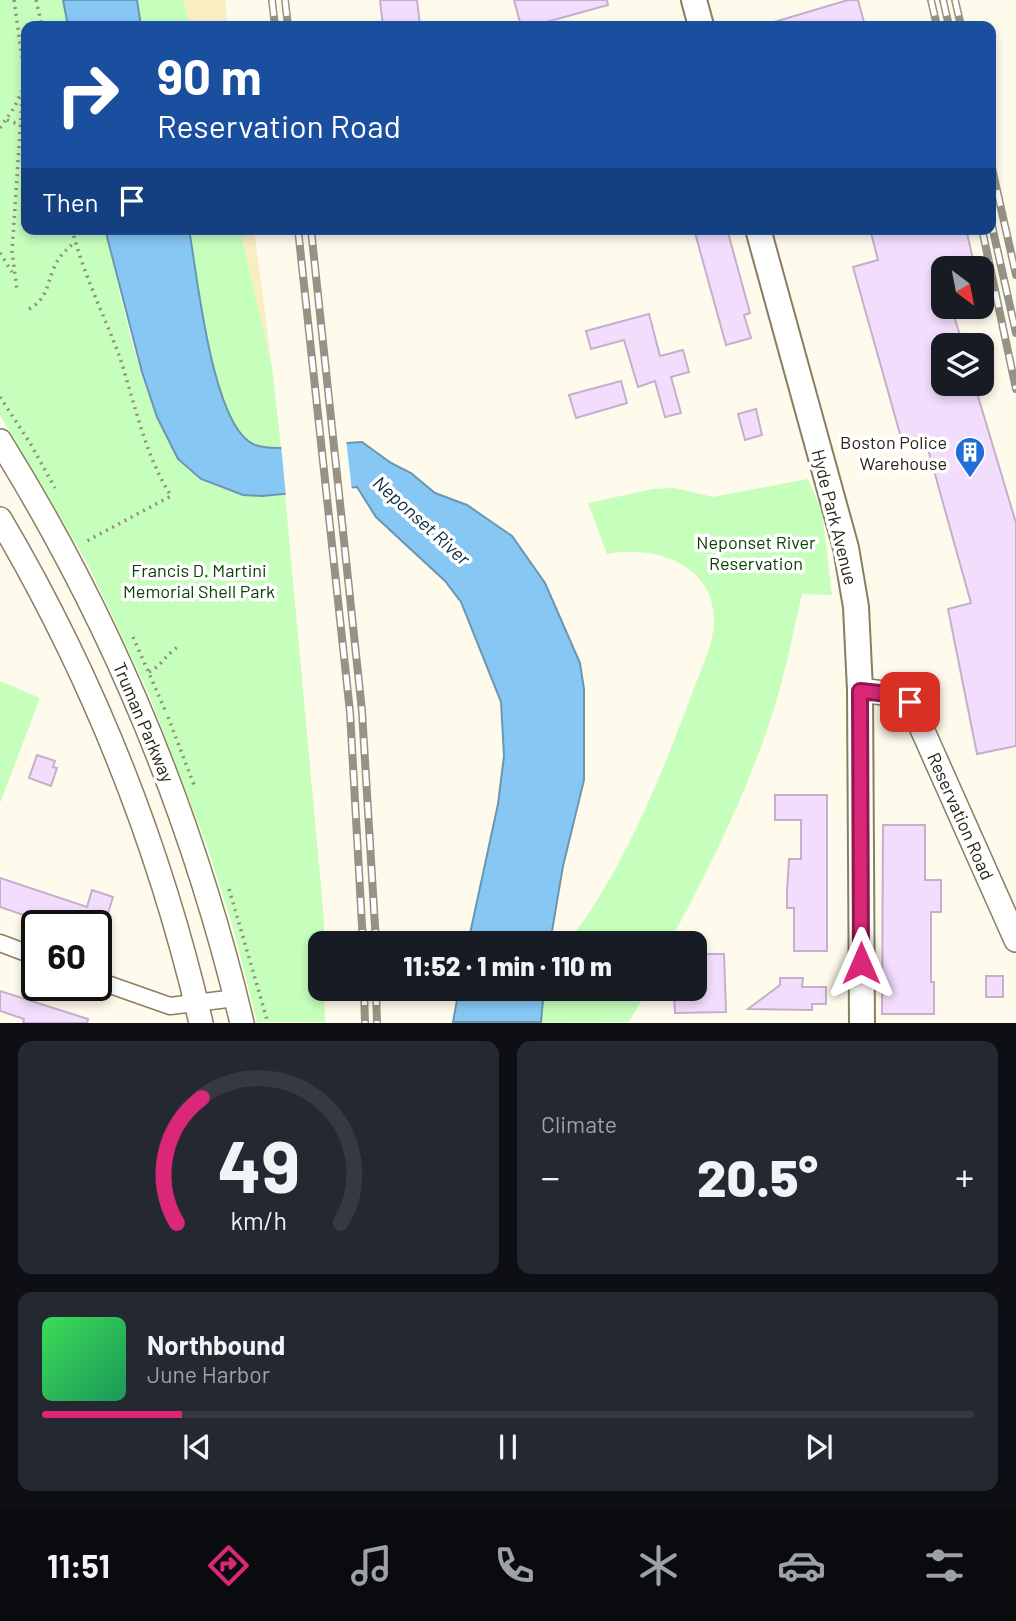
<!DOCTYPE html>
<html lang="en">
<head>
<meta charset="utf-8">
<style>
	:root { --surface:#171b24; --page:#242831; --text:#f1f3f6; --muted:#9ea1a6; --line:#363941; --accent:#db2777 }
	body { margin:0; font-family:Barlow,sans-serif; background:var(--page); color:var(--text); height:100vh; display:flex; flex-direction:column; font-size:26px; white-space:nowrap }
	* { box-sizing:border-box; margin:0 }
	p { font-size:23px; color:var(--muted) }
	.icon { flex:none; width:38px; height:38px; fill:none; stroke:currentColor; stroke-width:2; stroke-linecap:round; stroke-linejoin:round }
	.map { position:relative; height:1023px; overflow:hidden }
	.sheet { display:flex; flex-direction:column; gap:18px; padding:18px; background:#0d0f14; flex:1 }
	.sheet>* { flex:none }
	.top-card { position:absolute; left:21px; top:21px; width:975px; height:214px; border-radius:14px; box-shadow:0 4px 10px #0003; background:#1a4fa0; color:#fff; overflow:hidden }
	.needle { width:46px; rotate:148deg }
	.tools { position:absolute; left:931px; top:256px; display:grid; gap:14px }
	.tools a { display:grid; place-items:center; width:63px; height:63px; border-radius:14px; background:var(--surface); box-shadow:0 4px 10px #0003; font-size:35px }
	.speed { position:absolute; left:21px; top:910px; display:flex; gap:14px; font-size:35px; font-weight:700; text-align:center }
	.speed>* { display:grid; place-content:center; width:91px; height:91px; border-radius:50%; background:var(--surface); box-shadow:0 4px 10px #0003; line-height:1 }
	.speed .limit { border:4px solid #111; border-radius:10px; background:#fff; color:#111 }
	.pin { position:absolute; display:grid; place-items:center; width:60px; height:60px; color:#fff; margin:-30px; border-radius:14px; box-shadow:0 4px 10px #0006 }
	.me { position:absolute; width:77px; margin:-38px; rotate:0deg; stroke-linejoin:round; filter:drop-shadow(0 0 5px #0008) }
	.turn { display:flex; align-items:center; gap:24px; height:147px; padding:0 21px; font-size:32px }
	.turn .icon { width:91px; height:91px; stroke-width:2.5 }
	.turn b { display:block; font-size:49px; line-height:60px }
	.then { display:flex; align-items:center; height:66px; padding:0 21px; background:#0003; gap:14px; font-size:26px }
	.big { font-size:52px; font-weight:800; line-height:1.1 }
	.sheet .tile { flex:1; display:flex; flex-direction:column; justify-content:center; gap:10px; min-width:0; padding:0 24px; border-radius:14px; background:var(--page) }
	.sheet .dial { align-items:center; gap:0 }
	.dial svg { height:182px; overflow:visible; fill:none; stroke:var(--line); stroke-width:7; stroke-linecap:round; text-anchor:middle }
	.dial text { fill:var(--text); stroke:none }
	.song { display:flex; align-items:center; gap:21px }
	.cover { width:84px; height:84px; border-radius:10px; background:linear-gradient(135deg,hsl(130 70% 55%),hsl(150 70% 35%)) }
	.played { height:7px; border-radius:4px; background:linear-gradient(90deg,var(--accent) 15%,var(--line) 15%) }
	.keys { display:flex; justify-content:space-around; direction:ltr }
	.heat { display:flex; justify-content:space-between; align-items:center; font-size:38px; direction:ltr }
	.sheet .tiles { flex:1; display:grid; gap:18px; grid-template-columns:1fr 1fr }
	.tile:last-child { grid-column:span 2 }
	.trip { position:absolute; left:308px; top:931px; width:399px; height:70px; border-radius:14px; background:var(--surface); box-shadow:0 4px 10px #0003; font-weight:800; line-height:70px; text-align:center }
	.dock { display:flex; height:112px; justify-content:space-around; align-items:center; background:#090b0e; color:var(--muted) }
	.dock .icon { width:49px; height:49px }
	.dock .on { color:var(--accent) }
	.dock b { font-size:32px; color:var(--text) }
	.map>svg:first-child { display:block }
	.built { fill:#f9eec2 }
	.green { fill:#c6febc }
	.water { fill:#87c7f3; stroke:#6a96b0; stroke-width:2 }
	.pier { fill:#fefaec }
	.building { fill:#f3ddfc; stroke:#c5afcd; stroke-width:2 }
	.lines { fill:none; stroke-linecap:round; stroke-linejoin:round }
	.minor-casing { stroke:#887f5f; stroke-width:19 }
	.secondary-casing { stroke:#887f5f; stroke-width:26 }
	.primary-casing { stroke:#887f5f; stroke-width:28 }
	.path { stroke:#918d7f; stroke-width:3.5; stroke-dasharray:2 5; stroke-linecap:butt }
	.minor { stroke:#fff; stroke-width:16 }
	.secondary { stroke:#fff; stroke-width:23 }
	.primary { stroke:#fff; stroke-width:24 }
	.rail-casing { stroke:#969284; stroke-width:8 }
	.rail { stroke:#fff; stroke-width:5; stroke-dasharray:16; stroke-linecap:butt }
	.route-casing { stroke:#8e194d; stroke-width:18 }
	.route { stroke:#db2777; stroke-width:12 }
	.labels { text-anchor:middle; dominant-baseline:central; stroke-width:7; stroke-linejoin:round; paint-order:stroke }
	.poi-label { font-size:18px; fill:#262215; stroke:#fff; text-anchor:end }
	.street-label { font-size:18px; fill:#262215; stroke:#fff }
	.park-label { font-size:18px; fill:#074500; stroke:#fff }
	.water-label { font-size:19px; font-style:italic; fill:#062c42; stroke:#fff }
</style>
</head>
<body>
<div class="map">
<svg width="1016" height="1023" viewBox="0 0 1016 1023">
	<rect width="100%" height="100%" fill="#fefaec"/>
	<g class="built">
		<polygon points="183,0 225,0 228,26 190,26"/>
		<polygon points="240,229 254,229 272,367"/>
	</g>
	<g class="green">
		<path d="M 0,0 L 63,0 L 68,26 L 26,26 L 26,229 L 105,229 C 118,286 148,433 189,470 C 216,493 252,497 285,494 L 324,919 L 324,943 L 320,943 L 320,989 L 324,989 L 325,1022 L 257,1022 L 232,924 L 208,849 L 148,692 L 87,563 L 0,415 Z"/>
		<polygon points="137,0 183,0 190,26 141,26"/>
		<path d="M 189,229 L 240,229 L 272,367 L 281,447 C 269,447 255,447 245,440 C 212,416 197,272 189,229 Z"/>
		<path d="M 808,479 L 822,511 L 832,595 L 802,594 C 793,632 786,671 774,709 C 748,791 710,867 669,943 L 567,943 C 623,872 659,781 691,696 C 700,672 714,645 714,620 C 714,564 654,545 607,554 L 588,503 L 653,489 L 675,488 L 713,497 Z"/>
		<polygon points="0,681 40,698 0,803"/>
		<polygon points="532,989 648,989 629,1022 510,1023"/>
	</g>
	<g class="water">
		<polygon points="63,0 137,0 141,26 68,26"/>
		<path d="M 105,229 L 189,229 C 197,273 212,429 255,445 C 277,453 335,443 362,442 L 391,463 L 411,473 L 435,493 L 467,505 L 512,536 L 545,583 L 580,663 L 584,689 L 584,780 L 563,866 L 550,943 L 468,943 L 498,804 L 504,756 L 501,702 L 461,602 L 445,581 L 376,517 L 357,487 L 262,496 L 243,495 L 201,479 L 178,459 L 157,417 L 142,372 Z"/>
		<polygon points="459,989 544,989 541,1022 453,1022"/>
	</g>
	<polygon class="pier" points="346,439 352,491 286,497 281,444"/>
	<g class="building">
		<polygon points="380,0 417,0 420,26 383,26"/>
		<polygon points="514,0 607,0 608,5 532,26 521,26"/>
		<polygon points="848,0 858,0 865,26 774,26 774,22"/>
		<polygon points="694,229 727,229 750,313 744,315 751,338 726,345"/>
		<polygon points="870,229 966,229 975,268 943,268 943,306 951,306 963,345 943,345 943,383 974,383 1016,523 1016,746 977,754 948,609 971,603 924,435 902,441 853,267 878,260"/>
		<polygon points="649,314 660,356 683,350 689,372 671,377 681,413 665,417 655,381 638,387 624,340 591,349 586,331"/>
		<polygon points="621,381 627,403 576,418 569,395"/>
		<polygon points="756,409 762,435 745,440 738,414"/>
		<polygon points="37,755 55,761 53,767 57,768 51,786 29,778"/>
		<polygon points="775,795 827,795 827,951 794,951 794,908 787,908 787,891 789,859 801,859 801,820 775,820"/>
		<polygon points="883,825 925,825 925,880 941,880 941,912 931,912 931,982 934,982 934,1014 882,1014"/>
		<polygon points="0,878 87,907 92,890 113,897 104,926 82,926 50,915 47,923 0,907"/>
		<polygon points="697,954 724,954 726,1012 675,1013 674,994 699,994"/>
		<rect x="986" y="976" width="17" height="21"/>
		<polygon points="780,978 803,978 802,987 826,987 826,1004 812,1004 812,1010 748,1009 780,985"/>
		<polygon points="0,991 88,1019 87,1023 23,1023 24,1019 0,1011"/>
	</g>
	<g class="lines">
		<g class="minor-casing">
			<g id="minor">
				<polyline points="0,943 37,957"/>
				<polyline points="96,980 170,1006 236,998"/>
			</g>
		</g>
		<g class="secondary-casing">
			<g id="secondary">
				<path d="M 0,441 C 112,621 193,817 242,1023"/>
				<path d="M 0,519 C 92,675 160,846 201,1023"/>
				<polyline points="860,690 899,695 910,702 1016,940"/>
			</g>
		</g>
		<g class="primary-casing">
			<g id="primary">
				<polyline points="694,0 701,26"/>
				<polyline points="758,229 846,548 856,607 860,690 862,1023"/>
			</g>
		</g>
		<g class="path">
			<polyline points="14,0 24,71 12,252 17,290"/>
			<polyline points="36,0 42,26"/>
			<polyline points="7,120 21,125"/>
			<polyline points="0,128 14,108 22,91"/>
			<path d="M 72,229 C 83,273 103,313 119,355 C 135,403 144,453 171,496 L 85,542"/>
			<polyline points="0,253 12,272"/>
			<path d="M 29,309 C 48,298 46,286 54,268 C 58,257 66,250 75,242"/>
			<polyline points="0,397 30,443 55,488"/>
			<polyline points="133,637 165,710"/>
			<path d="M 149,672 C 162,666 166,653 180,646"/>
			<polyline points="168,717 194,785"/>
			<polyline points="229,889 268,1023"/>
		</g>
		<use href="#minor" class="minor"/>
		<use href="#secondary" class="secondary"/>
		<use href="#primary" class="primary"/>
		<g class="rail-casing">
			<g id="rail">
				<polyline points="272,0 275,26"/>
				<polyline points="285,0 288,26"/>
				<polyline points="931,0 937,26"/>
				<polyline points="943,0 949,26"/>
				<polyline points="955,0 961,26"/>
				<polyline points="990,159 1016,275"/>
				<polyline points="990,217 1016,333"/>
				<polyline points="298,229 350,712 363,943"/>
				<polyline points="311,229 362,711 376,943"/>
				<polyline points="982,229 1016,389"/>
				<polyline points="364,989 365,1023"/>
				<polyline points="376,989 377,1023"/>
			</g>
		</g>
		<use href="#rail" class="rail"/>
	</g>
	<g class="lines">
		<g class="route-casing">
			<polyline id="route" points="861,963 860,691 899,695 910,702"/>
		</g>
		<use href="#route" class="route"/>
	</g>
	<defs>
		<g id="building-pin" transform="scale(1.575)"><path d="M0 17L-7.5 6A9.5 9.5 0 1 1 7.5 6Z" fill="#226dd8" stroke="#fff"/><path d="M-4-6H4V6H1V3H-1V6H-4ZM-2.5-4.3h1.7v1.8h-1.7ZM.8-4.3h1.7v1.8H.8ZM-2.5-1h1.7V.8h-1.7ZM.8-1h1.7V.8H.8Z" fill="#fff"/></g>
	</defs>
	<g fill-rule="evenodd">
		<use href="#building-pin" x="970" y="452"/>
	</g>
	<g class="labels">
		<g class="poi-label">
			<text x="947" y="442">Boston Police<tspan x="947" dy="21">Warehouse</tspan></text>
		</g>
		<g class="street-label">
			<text transform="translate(835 517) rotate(76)">Hyde Park Avenue</text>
			<text transform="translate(144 722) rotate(67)">Truman Parkway</text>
			<text transform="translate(961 816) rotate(66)">Reservation Road</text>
		</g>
		<g class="park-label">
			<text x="756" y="542">Neponset River<tspan x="756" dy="21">Reservation</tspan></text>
			<text x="199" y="570">Francis D. Martini<tspan x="199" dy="21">Memorial Shell Park</tspan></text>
		</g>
		<g class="water-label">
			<text transform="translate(422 520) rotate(42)">Neponset River</text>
		</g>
	</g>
</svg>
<div class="tools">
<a><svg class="needle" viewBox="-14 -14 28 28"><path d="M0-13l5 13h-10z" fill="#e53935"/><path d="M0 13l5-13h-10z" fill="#9ea1a6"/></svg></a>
<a><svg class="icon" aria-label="layers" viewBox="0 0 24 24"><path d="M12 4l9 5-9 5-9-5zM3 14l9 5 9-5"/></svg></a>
</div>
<div class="speed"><div class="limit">60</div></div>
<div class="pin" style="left:910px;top:702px;background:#d93025"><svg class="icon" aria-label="arrive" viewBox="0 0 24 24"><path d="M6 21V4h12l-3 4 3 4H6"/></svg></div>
<svg class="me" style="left:861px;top:963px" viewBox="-20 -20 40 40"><path d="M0-17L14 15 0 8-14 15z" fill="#db2777" stroke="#fff" stroke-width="4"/></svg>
<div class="trip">11:52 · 1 min · 110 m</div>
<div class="top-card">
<div class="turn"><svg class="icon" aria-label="right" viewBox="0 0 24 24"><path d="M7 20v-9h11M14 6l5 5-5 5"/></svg><div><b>90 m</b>Reservation Road</div></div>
<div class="then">Then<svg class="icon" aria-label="arrive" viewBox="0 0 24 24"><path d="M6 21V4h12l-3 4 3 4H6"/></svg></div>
</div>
</div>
<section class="sheet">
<div class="tiles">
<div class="tile dial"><svg viewBox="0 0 100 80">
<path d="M14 69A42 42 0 1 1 86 69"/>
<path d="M14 69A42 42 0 0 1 25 14" stroke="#db2777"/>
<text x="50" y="56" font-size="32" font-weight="700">49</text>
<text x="50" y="72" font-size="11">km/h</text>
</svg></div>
<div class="tile"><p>Climate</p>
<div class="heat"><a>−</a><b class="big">20.5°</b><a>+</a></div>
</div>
<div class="tile">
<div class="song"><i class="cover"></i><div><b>Northbound</b><p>June Harbor</p></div></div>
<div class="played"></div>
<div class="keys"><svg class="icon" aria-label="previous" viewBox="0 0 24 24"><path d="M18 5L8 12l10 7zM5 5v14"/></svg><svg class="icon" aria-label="pause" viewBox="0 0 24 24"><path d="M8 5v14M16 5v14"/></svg><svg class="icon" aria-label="next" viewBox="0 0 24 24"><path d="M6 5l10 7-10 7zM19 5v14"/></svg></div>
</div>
</div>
</section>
<nav class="dock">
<b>11:51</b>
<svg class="icon on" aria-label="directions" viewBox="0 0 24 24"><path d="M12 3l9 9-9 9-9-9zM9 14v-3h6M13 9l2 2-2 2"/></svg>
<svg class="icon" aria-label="music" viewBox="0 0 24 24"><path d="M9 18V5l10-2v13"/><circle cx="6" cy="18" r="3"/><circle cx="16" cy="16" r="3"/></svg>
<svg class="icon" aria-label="phone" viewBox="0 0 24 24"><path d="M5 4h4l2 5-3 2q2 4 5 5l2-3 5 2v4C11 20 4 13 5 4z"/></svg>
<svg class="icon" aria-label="climate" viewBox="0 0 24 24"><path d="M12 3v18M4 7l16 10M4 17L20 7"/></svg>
<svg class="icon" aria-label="car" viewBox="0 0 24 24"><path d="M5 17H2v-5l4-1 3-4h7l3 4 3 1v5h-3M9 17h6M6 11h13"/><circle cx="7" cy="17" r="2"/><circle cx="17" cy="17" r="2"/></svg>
<svg class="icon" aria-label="filters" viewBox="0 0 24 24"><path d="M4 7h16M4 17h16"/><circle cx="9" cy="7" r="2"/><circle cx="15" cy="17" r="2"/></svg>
</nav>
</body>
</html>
